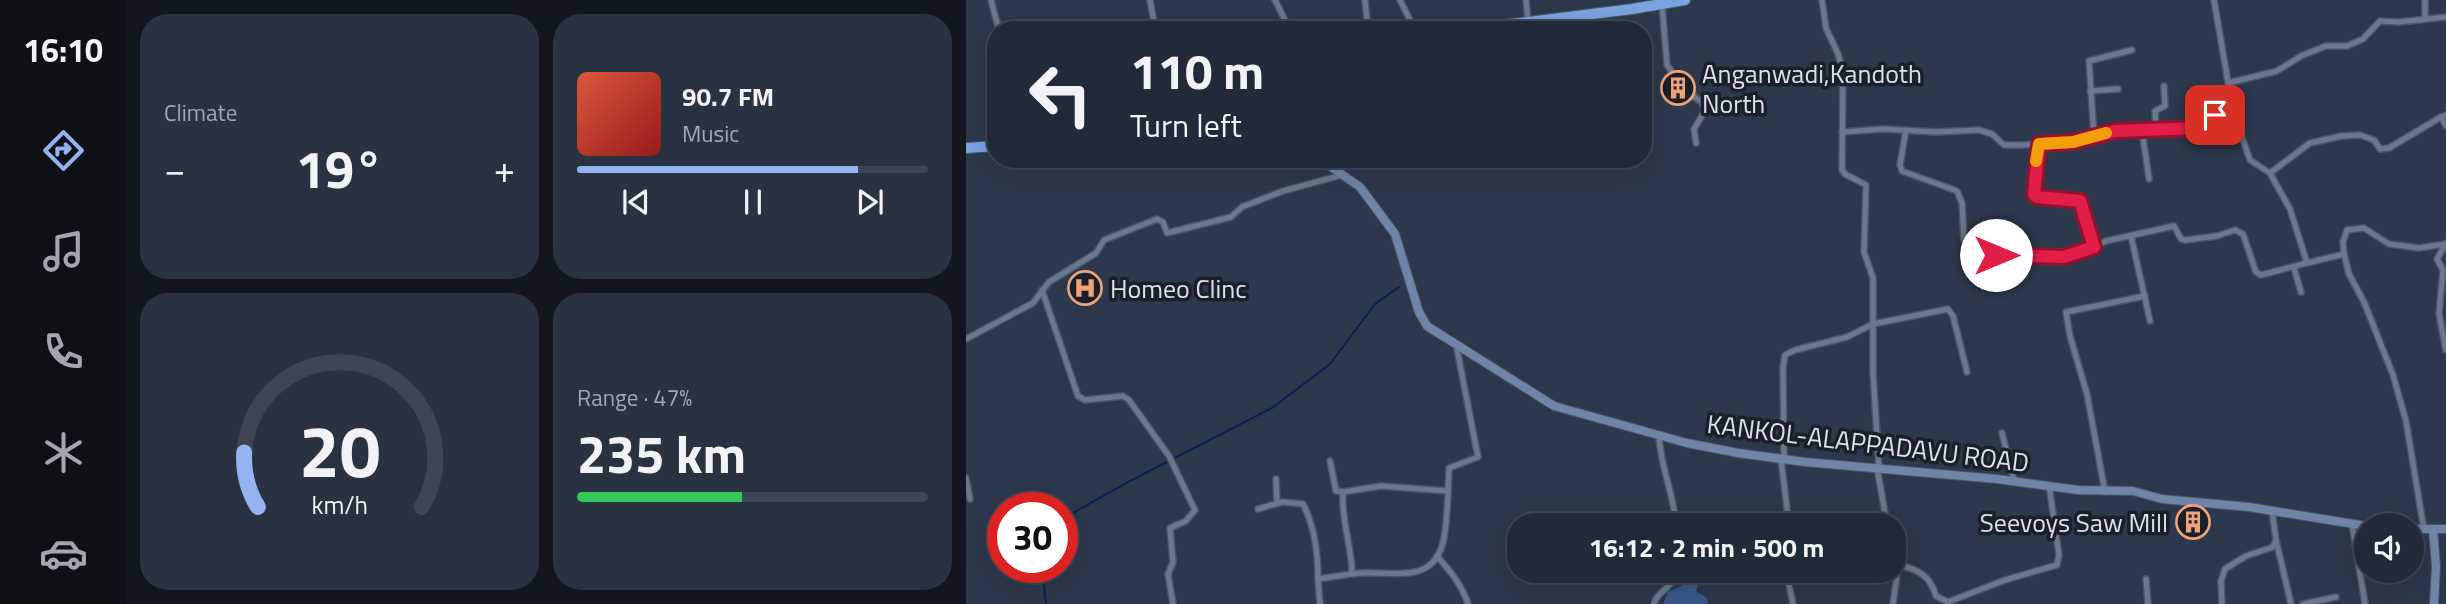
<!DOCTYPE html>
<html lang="en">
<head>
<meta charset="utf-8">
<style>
	:root { --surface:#212a38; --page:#293240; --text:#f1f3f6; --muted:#a2a7ae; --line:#3e4653; --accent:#95b2f1 }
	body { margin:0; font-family:"Titillium Web",sans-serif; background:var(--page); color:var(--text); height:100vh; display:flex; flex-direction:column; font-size:26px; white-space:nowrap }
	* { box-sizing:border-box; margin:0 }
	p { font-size:23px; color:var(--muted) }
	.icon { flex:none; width:38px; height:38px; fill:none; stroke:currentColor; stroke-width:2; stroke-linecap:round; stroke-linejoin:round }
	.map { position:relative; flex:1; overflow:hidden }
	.details { display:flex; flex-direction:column; gap:14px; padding:14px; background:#12171f; width:840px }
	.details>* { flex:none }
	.guide { position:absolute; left:21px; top:21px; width:665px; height:147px; border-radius:28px; box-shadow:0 7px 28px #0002,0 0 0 2px var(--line); background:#212a38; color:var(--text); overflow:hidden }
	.buttons { position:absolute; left:1388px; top:513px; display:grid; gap:14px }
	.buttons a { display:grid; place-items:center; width:70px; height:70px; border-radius:50%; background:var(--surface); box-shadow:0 7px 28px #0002,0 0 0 2px var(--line); font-size:35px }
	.speed { position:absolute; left:21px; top:492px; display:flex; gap:14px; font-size:35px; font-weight:700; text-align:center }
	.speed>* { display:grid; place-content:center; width:91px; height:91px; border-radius:50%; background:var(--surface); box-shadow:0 7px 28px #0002,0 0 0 2px var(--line); line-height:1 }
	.speed .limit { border:10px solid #d22; background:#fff; color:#111 }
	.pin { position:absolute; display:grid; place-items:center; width:60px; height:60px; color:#fff; margin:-30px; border-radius:14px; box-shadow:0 4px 10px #0006 }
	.me { position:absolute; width:77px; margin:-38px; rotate:90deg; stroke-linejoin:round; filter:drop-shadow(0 0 5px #0008) }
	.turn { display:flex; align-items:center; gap:24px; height:147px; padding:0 28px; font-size:32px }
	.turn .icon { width:91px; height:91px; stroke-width:2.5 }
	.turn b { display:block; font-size:49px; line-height:60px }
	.big { font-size:52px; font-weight:700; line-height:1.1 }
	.details .tile { flex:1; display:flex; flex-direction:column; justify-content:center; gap:10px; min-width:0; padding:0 24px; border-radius:28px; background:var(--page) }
	.details .dial { align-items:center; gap:0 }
	.dial svg { height:182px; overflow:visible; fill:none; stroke:var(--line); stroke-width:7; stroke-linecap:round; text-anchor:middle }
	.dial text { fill:var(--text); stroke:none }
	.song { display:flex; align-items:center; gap:21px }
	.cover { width:84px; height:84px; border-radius:10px; background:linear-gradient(135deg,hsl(10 70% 55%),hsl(0 70% 35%)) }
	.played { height:7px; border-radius:4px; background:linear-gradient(90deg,var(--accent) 80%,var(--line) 80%) }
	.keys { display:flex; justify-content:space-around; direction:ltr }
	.heat { display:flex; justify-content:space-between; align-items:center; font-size:38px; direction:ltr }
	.charge { height:10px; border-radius:5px; background:linear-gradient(90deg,#34c759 47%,var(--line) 0) }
	.details .tiles { flex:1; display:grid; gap:14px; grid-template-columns:repeat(2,1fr) }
	.trip { position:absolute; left:541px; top:513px; width:399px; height:70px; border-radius:28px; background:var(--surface); box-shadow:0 7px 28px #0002,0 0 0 2px var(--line); font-weight:700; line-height:70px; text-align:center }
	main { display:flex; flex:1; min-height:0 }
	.tabs { display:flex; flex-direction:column; width:126px; justify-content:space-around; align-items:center; background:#0d1116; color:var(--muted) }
	.tabs .icon { width:49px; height:49px }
	.tabs .selected { color:var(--accent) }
	.tabs b { font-size:32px; color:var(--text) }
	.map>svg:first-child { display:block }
	.green { fill:#395887 }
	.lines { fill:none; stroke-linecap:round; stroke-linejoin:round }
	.stream { stroke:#052351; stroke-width:2 }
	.street-casing { stroke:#4b5566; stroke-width:8 }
	.secondary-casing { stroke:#4b5566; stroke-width:10 }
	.highway-casing { stroke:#4b5566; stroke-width:12 }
	.street { stroke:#6a788e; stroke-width:5 }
	.secondary { stroke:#6f85a7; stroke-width:8 }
	.highway { stroke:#7aa3e1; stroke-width:10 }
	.route-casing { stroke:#92132f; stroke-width:18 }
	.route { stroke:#e11d48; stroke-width:12 }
	.slow { stroke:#f59e0b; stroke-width:12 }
	.labels { text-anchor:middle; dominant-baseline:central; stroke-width:7; stroke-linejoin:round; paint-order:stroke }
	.poi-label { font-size:26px; fill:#d9e1ed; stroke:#1a1f28; text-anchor:start }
	.street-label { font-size:26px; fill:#d9e1ed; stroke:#1a1f28 }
</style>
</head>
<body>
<main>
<nav class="tabs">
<b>16:10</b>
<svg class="icon selected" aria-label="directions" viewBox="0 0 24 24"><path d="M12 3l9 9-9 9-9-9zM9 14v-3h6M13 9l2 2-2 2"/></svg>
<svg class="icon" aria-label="music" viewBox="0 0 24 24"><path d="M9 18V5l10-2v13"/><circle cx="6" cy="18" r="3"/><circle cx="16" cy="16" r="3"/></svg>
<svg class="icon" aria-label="phone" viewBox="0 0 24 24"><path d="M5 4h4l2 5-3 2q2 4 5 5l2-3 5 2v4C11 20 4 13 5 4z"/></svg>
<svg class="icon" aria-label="climate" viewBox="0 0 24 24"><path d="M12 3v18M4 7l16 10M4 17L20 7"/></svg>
<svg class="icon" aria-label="car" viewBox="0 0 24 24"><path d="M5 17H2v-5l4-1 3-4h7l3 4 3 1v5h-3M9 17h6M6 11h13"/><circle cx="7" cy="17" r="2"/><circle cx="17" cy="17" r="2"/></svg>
</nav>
<section class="details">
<div class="tiles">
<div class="tile"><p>Climate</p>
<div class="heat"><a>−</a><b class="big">19°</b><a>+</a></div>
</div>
<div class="tile">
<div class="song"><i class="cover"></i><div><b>90.7 FM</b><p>Music</p></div></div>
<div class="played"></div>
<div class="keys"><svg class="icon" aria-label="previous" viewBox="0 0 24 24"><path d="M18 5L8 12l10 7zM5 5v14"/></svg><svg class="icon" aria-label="pause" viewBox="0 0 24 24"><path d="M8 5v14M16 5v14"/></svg><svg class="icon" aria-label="next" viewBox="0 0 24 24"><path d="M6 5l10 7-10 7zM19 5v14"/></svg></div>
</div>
<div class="tile dial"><svg viewBox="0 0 100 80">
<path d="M14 69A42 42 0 1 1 86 69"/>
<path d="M14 69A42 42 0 0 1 8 45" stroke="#95b2f1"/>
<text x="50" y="56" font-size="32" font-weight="700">20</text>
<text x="50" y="72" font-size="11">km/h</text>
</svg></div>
<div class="tile"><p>Range · 47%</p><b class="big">235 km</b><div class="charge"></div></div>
</div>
</section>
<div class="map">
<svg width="1480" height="604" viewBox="0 0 1480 604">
	<rect width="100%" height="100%" fill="#2c384b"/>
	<polygon class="green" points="721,575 730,579 732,585 730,591 741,598 742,604 697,604 702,592 716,586"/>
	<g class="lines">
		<g class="stream">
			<polyline points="96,519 164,481 306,408 364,364 409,304 433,287"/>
			<polyline points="76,567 80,604"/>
		</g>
		<g class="street-casing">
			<g id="street">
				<polyline points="25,0 33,30"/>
				<polyline points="184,0 189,28 185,30"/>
				<polyline points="309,0 324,30"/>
				<polyline points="399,0 402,30"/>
				<polyline points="434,0 449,30"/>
				<polyline points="560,0 562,21"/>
				<polyline points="856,0 860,28 872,54 877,71 876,170 879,174 900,185 898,252 907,278 907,373 913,468"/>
				<polyline points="1248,0 1267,111 1284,160 1304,173 1324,209 1341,263 1378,254 1383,274 1398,302 1427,375 1440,421 1458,530"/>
				<polyline points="1459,0 1459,19"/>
				<polyline points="696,4 701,65 712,81 725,88 728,97 736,102 739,111 728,129 730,143"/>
				<polyline points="188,25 202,24 208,30"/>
				<polyline points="1262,83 1311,71 1335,56 1360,46 1381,46 1397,39 1414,21 1433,22 1480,17"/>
				<polyline points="1124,91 1152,89"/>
				<polyline points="1480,115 1475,117 1480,126"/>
				<polyline points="940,130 934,165 936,171 991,191 996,203 998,240 1017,255 1098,257 1110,255 1140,241 1208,226 1215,239 1219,240 1251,236 1269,230 1277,234 1290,272 1295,275 1341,263"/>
				<polyline points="1176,130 1183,179"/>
				<polyline points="1190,130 1189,111 1199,106 1198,86"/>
				<polyline points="876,132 917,129 970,132 1013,130 1026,134 1038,145 1055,145 1107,142 1149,131 1233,128 1249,115 1267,111"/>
				<polyline points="1128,136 1123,61 1166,50"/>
				<polyline points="1073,144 1068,194 1071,197 1114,201 1128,247"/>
				<polyline points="1304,173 1344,143 1376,136 1394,135 1408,140 1414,149 1423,148 1475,117"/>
				<polyline points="1165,236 1184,321"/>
				<polyline points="1480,244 1471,259 1477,270 1473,314 1480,350"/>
				<polyline points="1378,254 1377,242 1381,230 1398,228 1423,244 1453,248 1480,244"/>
				<polyline points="1328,268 1335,292"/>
				<polyline points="76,290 112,396 119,400 157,396 163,400 203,456 229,510 220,521 204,528 207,562 202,574 207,604"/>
				<polyline points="0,339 67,303 83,282 130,253 138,240 191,219 197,222 201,233 265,217 276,207 317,191 376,175"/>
				<polyline points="1036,433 1048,481"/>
				<path d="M 693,435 C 694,466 708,494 710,525"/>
				<polyline points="815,459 823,525"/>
				<polyline points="818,459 817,367 819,355 829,350 881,337 907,324 982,309 987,316 1001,372"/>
				<polyline points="364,461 370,491 377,492 415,486 482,491"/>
				<polyline points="911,467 921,525"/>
				<polyline points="0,478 4,499"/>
				<polyline points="310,479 311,503"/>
				<path d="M 377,492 C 375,521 386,546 386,574"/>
				<polyline points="1139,492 1121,394 1104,336 1100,312 1179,296"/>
				<path d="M 292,509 L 316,502 L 337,504 C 349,527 352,554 352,579"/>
				<polyline points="1386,524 1399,604"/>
				<polyline points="1310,540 1325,604"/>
				<path d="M 471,556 C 484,571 496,585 502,604"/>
				<path d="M 930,564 C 950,569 964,574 970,596 L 982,602 L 1039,580 L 1091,565 L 1093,555 L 1083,485"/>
				<polyline points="820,570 827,604"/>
				<polyline points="1180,579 1182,604"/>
				<path d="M 354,604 L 352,579 C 367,577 381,574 395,573 C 430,571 469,585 478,538 C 482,515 482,490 483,468 L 512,457 L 490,344"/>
				<path d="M 688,604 C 692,588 706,593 708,570"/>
				<polyline points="927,604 931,575 928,555"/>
				<polyline points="1256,604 1255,581 1259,569 1280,556 1307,547 1310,540 1306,511"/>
				<polyline points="1337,604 1370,597"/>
			</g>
		</g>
		<g class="secondary-casing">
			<g id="secondary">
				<polyline points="354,159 394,187 429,234 453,312 461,326 588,406 721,443 772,453 839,462 1031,479 1112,490 1167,491 1196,499 1283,507 1400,526"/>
				<polyline points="1446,529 1480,529"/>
				<polyline points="1467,530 1470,566 1468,604"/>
			</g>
		</g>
		<g class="highway-casing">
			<g id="highway">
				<polyline points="497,30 666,9 719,0"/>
				<polyline points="0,148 30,146"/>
			</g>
		</g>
		<use href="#street" class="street"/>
		<use href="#secondary" class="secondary"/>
		<use href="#highway" class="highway"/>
	</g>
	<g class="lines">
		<g class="route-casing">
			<polyline id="route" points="1030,255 1098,257 1128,247 1114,201 1071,197 1068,194 1073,144 1107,142 1149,131 1233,128 1249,115"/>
		</g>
		<use href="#route" class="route"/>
		<polyline class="slow" points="1070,161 1073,144 1107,142 1140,133"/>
	</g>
	<defs>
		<g id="building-ring" transform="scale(1.75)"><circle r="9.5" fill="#1a1f28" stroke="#f0a279" stroke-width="1.5"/><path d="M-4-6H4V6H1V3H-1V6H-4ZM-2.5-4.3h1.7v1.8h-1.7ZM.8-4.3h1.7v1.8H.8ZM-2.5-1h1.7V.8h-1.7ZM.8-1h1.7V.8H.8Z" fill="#f0a279"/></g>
		<g id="hospital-ring" transform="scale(1.75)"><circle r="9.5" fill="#1a1f28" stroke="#f0a279" stroke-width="1.5"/><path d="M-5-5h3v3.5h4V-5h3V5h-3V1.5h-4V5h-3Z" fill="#f0a279"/></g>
	</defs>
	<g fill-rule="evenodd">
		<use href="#building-ring" x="712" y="88"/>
		<use href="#hospital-ring" x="119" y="288"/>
		<use href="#building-ring" x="1227" y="522"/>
	</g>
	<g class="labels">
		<g class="poi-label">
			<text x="736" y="73">Anganwadi,Kandoth<tspan x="736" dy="30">North</tspan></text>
			<text x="144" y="288">Homeo Clinc</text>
			<text x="1202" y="522" text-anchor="end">Seevoys Saw Mill</text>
		</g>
		<g class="street-label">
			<text transform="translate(902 443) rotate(7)">KANKOL-ALAPPADAVU ROAD</text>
		</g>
	</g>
</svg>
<div class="buttons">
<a><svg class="icon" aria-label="sound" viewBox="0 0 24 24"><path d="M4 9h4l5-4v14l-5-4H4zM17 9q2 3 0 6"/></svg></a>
</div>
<div class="speed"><div class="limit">30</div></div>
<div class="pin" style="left:1249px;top:115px;background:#d93025"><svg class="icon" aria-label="arrive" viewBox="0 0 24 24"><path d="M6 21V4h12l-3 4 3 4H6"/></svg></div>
<svg class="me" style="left:1030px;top:255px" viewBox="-20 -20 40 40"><circle r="19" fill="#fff"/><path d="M0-13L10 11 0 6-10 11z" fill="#e11d48"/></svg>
<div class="trip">16:12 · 2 min · 500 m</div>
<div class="guide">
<div class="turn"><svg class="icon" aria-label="left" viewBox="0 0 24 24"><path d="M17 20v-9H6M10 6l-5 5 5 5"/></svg><div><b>110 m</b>Turn left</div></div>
</div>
</div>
</main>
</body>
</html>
